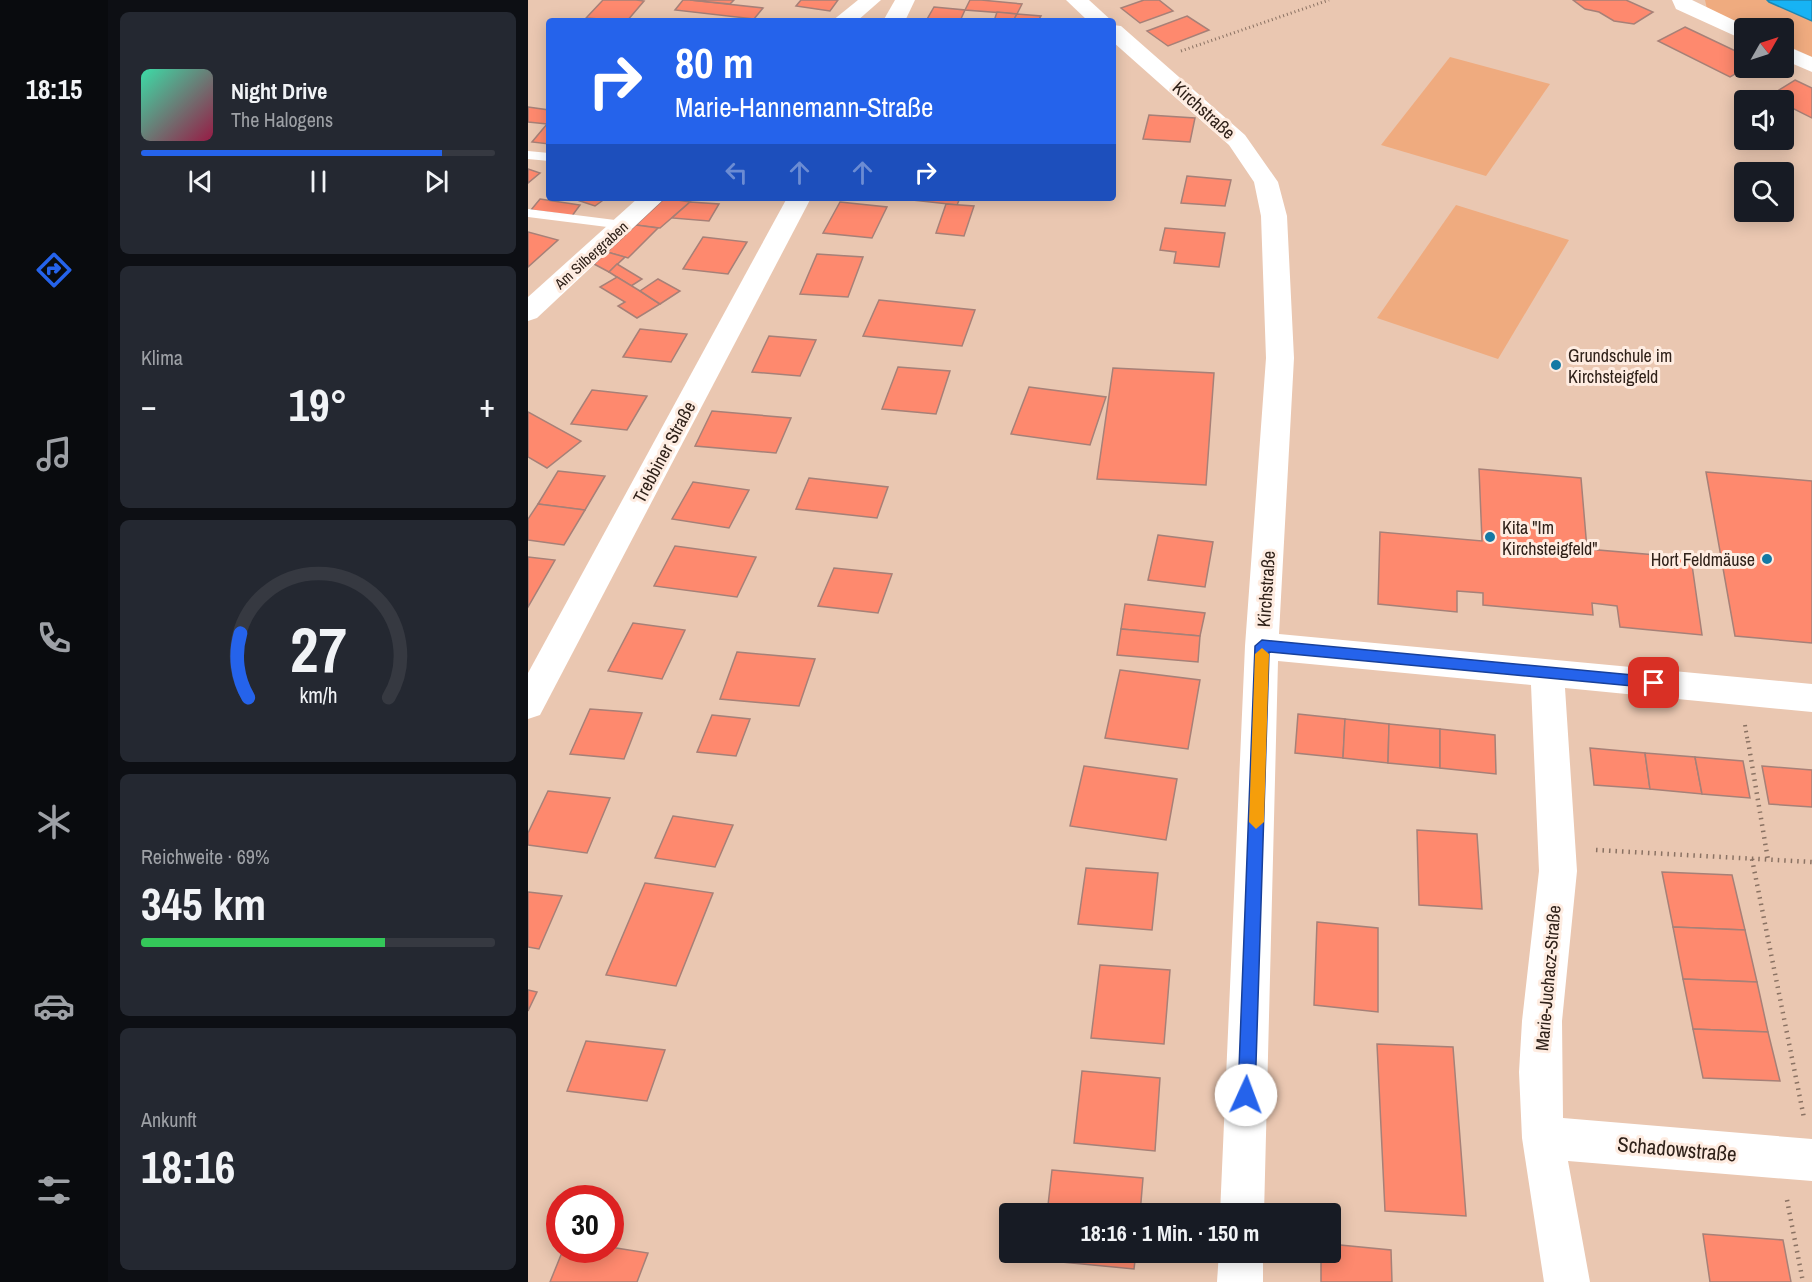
<!DOCTYPE html>
<html lang="de">
<head>
<meta charset="utf-8">
<style>
	:root { --surface:#171b24; --page:#242831; --text:#f1f3f6; --muted:#9ea1a6; --line:#363941; --accent:#2563eb }
	body { margin:0; font-family:"Archivo Narrow",sans-serif; background:var(--page); color:var(--text); height:100vh; display:flex; flex-direction:column; font-size:22px; white-space:nowrap }
	* { box-sizing:border-box; margin:0 }
	p { font-size:20px; color:var(--muted) }
	.icon { flex:none; width:33px; height:33px; fill:none; stroke:currentColor; stroke-width:2; stroke-linecap:round; stroke-linejoin:round }
	.map { position:relative; flex:1; overflow:hidden }
	.side { display:flex; flex-direction:column; gap:12px; padding:12px; background:#0d0f14; width:420px }
	.side>* { flex:none }
	.banner { position:absolute; left:18px; top:18px; width:570px; height:183px; border-radius:6px; box-shadow:0 3px 15px #0003; background:#2563eb; color:#fff; overflow:hidden }
	.needle { width:39px; rotate:51deg }
	.buttons { position:absolute; left:1206px; top:18px; display:grid; gap:12px }
	.buttons a { display:grid; place-items:center; width:60px; height:60px; border-radius:6px; background:var(--surface); box-shadow:0 3px 15px #0003; font-size:30px }
	.speed { position:absolute; left:18px; top:1185px; display:flex; gap:12px; font-size:30px; font-weight:700; text-align:center }
	.speed>* { display:grid; place-content:center; width:78px; height:78px; border-radius:50%; background:var(--surface); box-shadow:0 3px 15px #0003; line-height:1 }
	.speed .limit { border:9px solid #d22; background:#fff; color:#111 }
	.pin { position:absolute; display:grid; place-items:center; width:51px; height:51px; color:#fff; margin:-26px; border-radius:12px; box-shadow:0 3px 9px #0006 }
	.me { position:absolute; width:66px; margin:-33px; rotate:2deg; stroke-linejoin:round; filter:drop-shadow(0 0 4px #0008) }
	.turn { display:flex; align-items:center; gap:21px; height:126px; padding:0 30px; font-size:27px }
	.turn .icon { width:78px; height:78px; stroke-width:2.5 }
	.turn b { display:block; font-size:42px; line-height:51px }
	.lanes { display:flex; align-items:center; height:57px; padding:0 30px; background:#0003; justify-content:center; gap:30px; direction:ltr }
	.lanes .off { opacity:.35 }
	.big { font-size:45px; font-weight:700; line-height:1.1 }
	.side .widget { flex:1; display:flex; flex-direction:column; justify-content:center; gap:9px; min-width:0; padding:0 21px; border-radius:9px; background:var(--page) }
	.side .dial { align-items:center; gap:0 }
	.dial svg { height:156px; overflow:visible; fill:none; stroke:var(--line); stroke-width:7; stroke-linecap:round; text-anchor:middle }
	.dial text { fill:var(--text); stroke:none }
	.song { display:flex; align-items:center; gap:18px }
	.cover { width:72px; height:72px; border-radius:9px; background:linear-gradient(135deg,hsl(160 70% 55%),hsl(340 70% 35%)) }
	.played { height:6px; border-radius:3px; background:linear-gradient(90deg,var(--accent) 85%,var(--line) 85%) }
	.keys { display:flex; justify-content:space-around; direction:ltr }
	.heat { display:flex; justify-content:space-between; align-items:center; font-size:33px; direction:ltr }
	.charge { height:9px; border-radius:4px; background:linear-gradient(90deg,#34c759 69%,var(--line) 0) }
	.trip { position:absolute; left:471px; top:1203px; width:342px; height:60px; border-radius:6px; background:var(--surface); box-shadow:0 3px 15px #0003; font-weight:700; line-height:60px; text-align:center }
	main { display:flex; flex:1; min-height:0 }
	.tab-bar { display:flex; flex-direction:column; width:108px; justify-content:space-around; align-items:center; background:#090b0e; color:var(--muted) }
	.tab-bar .icon { width:42px; height:42px }
	.tab-bar .current { color:var(--accent) }
	.tab-bar b { font-size:27px; color:var(--text) }
	.map>svg:first-child { display:block }
	.green { fill:#efab7f }
	.water { fill:#17b3f4; stroke:#1e87b2; stroke-width:1.5 }
	.building { fill:#fe896e; stroke:#a78077; stroke-width:1.5 }
	.lines { fill:none; stroke-linecap:round; stroke-linejoin:round }
	.path-far2 { stroke:#8a7263; stroke-width:3; stroke-dasharray:1 3; stroke-linecap:butt }
	.path-far1 { stroke:#8a7263; stroke-width:4; stroke-dasharray:1.5 4.5; stroke-linecap:butt }
	.path { stroke:#8a7263; stroke-width:4.5; stroke-dasharray:1.5 5; stroke-linecap:butt }
	.service { fill:#fff; fill-rule:evenodd }
	.minor { fill:#fff; fill-rule:evenodd }
	.route { fill:#2563eb; stroke:#184099; stroke-width:1.5 }
	.slow { fill:#f59e0b }
	.poi-dot { fill:#1479a4; stroke:#feece1; stroke-width:2 }
	.labels { text-anchor:middle; dominant-baseline:central; stroke-width:6; stroke-linejoin:round; paint-order:stroke }
	.far-street-label { font-size:15px; fill:#2f2119; stroke:#feece1 }
	.street-label { font-size:18px; fill:#2f2119; stroke:#feece1 }
	.poi-label { font-size:18px; fill:#2f2119; stroke:#feece1; text-anchor:start }
	.near-street-label { font-size:21px; fill:#2f2119; stroke:#feece1 }
</style>
</head>
<body>
<main>
<nav class="tab-bar">
<b>18:15</b>
<svg class="icon current" aria-label="directions" viewBox="0 0 24 24"><path d="M12 3l9 9-9 9-9-9zM9 14v-3h6M13 9l2 2-2 2"/></svg>
<svg class="icon" aria-label="music" viewBox="0 0 24 24"><path d="M9 18V5l10-2v13"/><circle cx="6" cy="18" r="3"/><circle cx="16" cy="16" r="3"/></svg>
<svg class="icon" aria-label="phone" viewBox="0 0 24 24"><path d="M5 4h4l2 5-3 2q2 4 5 5l2-3 5 2v4C11 20 4 13 5 4z"/></svg>
<svg class="icon" aria-label="climate" viewBox="0 0 24 24"><path d="M12 3v18M4 7l16 10M4 17L20 7"/></svg>
<svg class="icon" aria-label="car" viewBox="0 0 24 24"><path d="M5 17H2v-5l4-1 3-4h7l3 4 3 1v5h-3M9 17h6M6 11h13"/><circle cx="7" cy="17" r="2"/><circle cx="17" cy="17" r="2"/></svg>
<svg class="icon" aria-label="filters" viewBox="0 0 24 24"><path d="M4 7h16M4 17h16"/><circle cx="9" cy="7" r="2"/><circle cx="15" cy="17" r="2"/></svg>
</nav>
<section class="side">
<div class="widget">
<div class="song"><i class="cover"></i><div><b>Night Drive</b><p>The Halogens</p></div></div>
<div class="played"></div>
<div class="keys"><svg class="icon" aria-label="previous" viewBox="0 0 24 24"><path d="M18 5L8 12l10 7zM5 5v14"/></svg><svg class="icon" aria-label="pause" viewBox="0 0 24 24"><path d="M8 5v14M16 5v14"/></svg><svg class="icon" aria-label="next" viewBox="0 0 24 24"><path d="M6 5l10 7-10 7zM19 5v14"/></svg></div>
</div>
<div class="widget"><p>Klima</p>
<div class="heat"><a>−</a><b class="big">19°</b><a>+</a></div>
</div>
<div class="widget dial"><svg viewBox="0 0 100 80">
<path d="M14 69A42 42 0 1 1 86 69"/>
<path d="M14 69A42 42 0 0 1 10 36" stroke="#2563eb"/>
<text x="50" y="56" font-size="32" font-weight="700">27</text>
<text x="50" y="72" font-size="11">km/h</text>
</svg></div>
<div class="widget"><p>Reichweite · 69%</p><b class="big">345 km</b><div class="charge"></div></div>
<div class="widget"><p>Ankunft</p><b class="big">18:16</b></div>
</section>
<div class="map">
<svg width="1284" height="1282" viewBox="0 0 1284 1282">
	<rect width="100%" height="100%" fill="#eac7b1"/>
	<g class="green">
		<polygon points="1177,0 1284,0 1284,57 1256,44 1256,28 1221,28 1179,9"/>
		<polygon points="922,57 1022,84 958,176 853,145"/>
		<polygon points="928,205 1041,240 970,359 849,318"/>
	</g>
	<polygon class="water" points="1239,0 1284,0 1284,21 1241,2"/>
	<g class="building">
		<polygon points="75,0 108,0 116,1 99,21 58,18"/>
		<polygon points="155,0 162,0 235,8 226,19 147,10"/>
		<polygon points="162,0 206,0 202,4"/>
		<polygon points="273,0 310,0 302,11 268,6"/>
		<polygon points="442,0 453,0 494,4 489,14 437,10"/>
		<polygon points="616,0 631,0 645,11 612,23 593,8"/>
		<polygon points="1045,0 1098,0 1125,12 1106,24 1086,21 1071,12 1057,9"/>
		<polygon points="406,7 437,10 432,21 398,21"/>
		<polygon points="469,12 489,14 485,21 466,21"/>
		<polygon points="489,14 513,16 510,21 485,21"/>
		<polygon points="659,16 681,30 640,46 619,31"/>
		<polygon points="1157,27 1216,55 1218,68 1202,77 1130,41"/>
		<polygon points="1267,80 1284,88 1284,118 1256,104 1256,100 1240,97"/>
		<polygon points="0,107 21,110 21,122 19,124 0,122"/>
		<polygon points="621,115 667,118 662,142 615,139"/>
		<polygon points="21,122 21,144 4,142 19,124"/>
		<polygon points="0,169 12,173 0,183"/>
		<polygon points="659,176 703,180 697,206 653,203"/>
		<polygon points="43,198 78,198 67,206"/>
		<polygon points="137,198 162,202 132,228 108,225"/>
		<polygon points="366,198 432,198 429,205"/>
		<polygon points="12,199 52,205 44,216 3,210"/>
		<polygon points="162,202 191,204 181,221 144,218"/>
		<polygon points="312,202 359,207 344,238 295,233"/>
		<polygon points="418,204 446,206 436,236 408,233"/>
		<polygon points="108,225 130,228 100,258 79,252"/>
		<polygon points="637,228 697,233 691,267 646,263 648,252 632,250"/>
		<polygon points="0,232 30,240 0,267"/>
		<polygon points="175,237 219,242 200,274 155,269"/>
		<polygon points="79,252 97,257 81,272 66,264"/>
		<polygon points="289,254 335,257 320,297 272,294"/>
		<polygon points="89,264 114,279 103,286 81,272"/>
		<polygon points="89,277 112,291 132,304 109,318 90,306 97,302 72,287"/>
		<polygon points="130,279 152,291 132,304 112,291"/>
		<polygon points="351,300 447,310 434,346 335,336"/>
		<polygon points="112,329 159,334 143,362 95,357"/>
		<polygon points="241,336 288,340 272,376 224,372"/>
		<polygon points="370,367 422,371 408,414 354,409"/>
		<polygon points="585,368 686,373 678,485 569,479"/>
		<polygon points="501,387 578,397 562,445 483,434"/>
		<polygon points="64,390 119,396 99,430 43,424"/>
		<polygon points="184,411 263,418 248,453 167,446"/>
		<polygon points="0,412 53,441 19,468 0,457"/>
		<polygon points="951,469 1053,478 1059,549 1163,558 1174,635 1092,627 1089,606 1064,603 1065,615 955,605 955,593 929,591 929,612 850,604 852,532 954,541"/>
		<polygon points="30,471 77,476 57,510 10,504"/>
		<polygon points="1178,472 1284,481 1284,643 1207,636"/>
		<polygon points="281,478 360,487 349,518 268,509"/>
		<polygon points="165,482 221,490 201,528 144,519"/>
		<polygon points="10,504 57,510 36,545 0,540 0,519"/>
		<polygon points="630,535 685,542 677,587 620,580"/>
		<polygon points="147,546 228,557 209,597 126,586"/>
		<polygon points="0,557 27,560 0,607"/>
		<polygon points="306,568 364,574 350,613 290,606"/>
		<polygon points="597,604 677,613 672,636 593,629"/>
		<polygon points="105,623 157,630 134,679 80,671"/>
		<polygon points="593,629 672,636 670,662 589,655"/>
		<polygon points="209,652 287,659 271,706 192,699"/>
		<polygon points="592,670 672,680 660,749 577,738"/>
		<polygon points="62,709 114,713 96,759 42,754"/>
		<polygon points="770,714 817,719 815,758 767,753"/>
		<polygon points="184,715 222,719 208,756 169,752"/>
		<polygon points="817,719 861,724 860,763 815,758"/>
		<polygon points="861,724 912,729 912,768 860,763"/>
		<polygon points="912,729 967,735 968,774 912,768"/>
		<polygon points="1062,748 1117,753 1122,789 1066,785"/>
		<polygon points="1117,753 1167,757 1174,794 1122,789"/>
		<polygon points="1167,757 1215,761 1222,798 1174,794"/>
		<polygon points="556,766 649,779 638,840 542,826"/>
		<polygon points="1234,766 1284,770 1284,807 1241,804"/>
		<polygon points="20,791 82,798 59,853 0,845 0,833"/>
		<polygon points="145,816 205,825 187,867 127,858"/>
		<polygon points="889,830 949,834 954,909 891,905"/>
		<polygon points="558,868 630,873 624,930 550,924"/>
		<polygon points="1134,872 1204,875 1217,930 1145,927"/>
		<polygon points="117,883 185,893 148,986 78,975"/>
		<polygon points="0,892 34,896 11,949 0,947"/>
		<polygon points="789,922 850,928 850,1012 786,1005"/>
		<polygon points="1145,927 1217,930 1229,982 1155,979"/>
		<polygon points="572,965 642,970 636,1044 563,1038"/>
		<polygon points="1155,979 1229,982 1240,1032 1165,1029"/>
		<polygon points="0,990 9,992 0,1011"/>
		<polygon points="1165,1029 1240,1032 1252,1081 1175,1078"/>
		<polygon points="58,1041 137,1050 119,1101 39,1091"/>
		<polygon points="849,1044 925,1047 938,1216 857,1211"/>
		<polygon points="554,1071 632,1078 627,1151 546,1143"/>
		<polygon points="524,1170 615,1178 612,1214 519,1214"/>
		<polygon points="1175,1234 1255,1240 1263,1282 1182,1282"/>
		<polygon points="802,1244 863,1250 864,1282 793,1282 793,1252 802,1252"/>
		<polygon points="82,1247 120,1253 109,1282 22,1282 35,1250 82,1250"/>
		<polygon points="514,1252 608,1252 606,1269 513,1260"/>
	</g>
	<g class="lines">
		<polyline class="path-far2" points="653,51 801,0"/>
		<polyline class="path-far1" points="1217,725 1220,743"/>
		<g class="path">
			<polyline points="1220,741 1240,860"/>
			<polyline points="1068,850 1284,862"/>
			<polyline points="1224,859 1276,1118"/>
			<polyline points="1259,1200 1275,1282"/>
		</g>
		<g class="service">
			<polygon points="0,151 21,153 21,161 0,159"/>
			<polygon points="0,209 95,221 101,225 95,229 0,217"/>
		</g>
		<g class="minor">
			<polygon points="330,0 353,0 329,21 304,21"/>
			<polygon points="367,0 387,0 377,21 355,21"/>
			<polygon points="538,0 561,0 584,21 560,21"/>
			<polygon points="1144,0 1164,0 1222,28 1216,28 1216,40 1148,9"/>
			<polygon points="585,25 593,26 717,135 750,182 759,216 766,358 751,634 1284,684 1284,712 1037,688 1049,871 1034,1021 1035,1118 1284,1139 1284,1181 1040,1161 1062,1282 1016,1282 994,1138 991,1072 994,1021 1011,871 1003,685 750,661 736,1214 692,1214 717,646 738,358 733,216 726,182 701,145 585,42"/>
			<polygon points="1256,45 1284,57 1284,72 1256,60"/>
			<polygon points="110,198 137,198 9,318 0,321 0,297"/>
			<polygon points="259,198 283,198 12,715 0,719 0,673"/>
			<polygon points="691,1252 735,1252 735,1282 689,1282"/>
		</g>
	</g>
	<polygon class="route" points="734,640 1126,677 1133,683 1126,688 741,652 727,1095 725,1101 718,1104 712,1101 710,1095 727,646"/>
	<polygon class="slow" points="734,648 741,654 736,822 728,829 721,822 727,654"/>
	<g class="poi-dot">
		<circle cx="1028" cy="365" r="6"/>
		<circle cx="962" cy="537" r="6"/>
		<circle cx="1239" cy="559" r="6"/>
	</g>
	<g class="labels">
		<g class="far-street-label">
			<text transform="translate(63 255) rotate(-42)">Am Silbergraben</text>
		</g>
		<g class="street-label">
			<text transform="translate(676 110) rotate(42)">Kirchstraße</text>
			<text transform="translate(136 452) rotate(-62)">Trebbiner Straße</text>
			<text transform="translate(738 589) rotate(-86)">Kirchstraße</text>
			<text transform="translate(1020 978) rotate(-85)">Marie-Juchacz-Straße</text>
		</g>
		<g class="poi-label">
			<text x="1040" y="355">Grundschule im<tspan x="1040" dy="21">Kirchsteigfeld</tspan></text>
			<text x="974" y="527">Kita "Im<tspan x="974" dy="21">Kirchsteigfeld"</tspan></text>
			<text x="1227" y="559" text-anchor="end">Hort Feldmäuse</text>
		</g>
		<g class="near-street-label">
			<text transform="translate(1149 1149) rotate(5)">Schadowstraße</text>
		</g>
	</g>
</svg>
<div class="buttons">
<a><svg class="needle" viewBox="-14 -14 28 28"><path d="M0-13l5 13h-10z" fill="#e53935"/><path d="M0 13l5-13h-10z" fill="#9ea1a6"/></svg></a>
<a><svg class="icon" aria-label="sound" viewBox="0 0 24 24"><path d="M4 9h4l5-4v14l-5-4H4zM17 9q2 3 0 6"/></svg></a>
<a><svg class="icon" aria-label="search" viewBox="0 0 24 24"><circle cx="10" cy="10" r="6"/><path d="M15 15l6 6"/></svg></a>
</div>
<div class="speed"><div class="limit">30</div></div>
<div class="pin" style="left:1126px;top:683px;background:#d93025"><svg class="icon" aria-label="arrive" viewBox="0 0 24 24"><path d="M6 21V4h12l-3 4 3 4H6"/></svg></div>
<svg class="me" style="left:718px;top:1095px" viewBox="-20 -20 40 40"><circle r="19" fill="#fff"/><path d="M0-13L10 11 0 6-10 11z" fill="#2563eb"/></svg>
<div class="trip">18:16 · 1 Min. · 150 m</div>
<div class="banner">
<div class="turn"><svg class="icon" aria-label="right" viewBox="0 0 24 24"><path d="M7 20v-9h11M14 6l5 5-5 5"/></svg><div><b>80 m</b>Marie-Hannemann-Straße</div></div>
<div class="lanes"><svg class="icon off" aria-label="left" viewBox="0 0 24 24"><path d="M17 20v-9H6M10 6l-5 5 5 5"/></svg><svg class="icon off" aria-label="ahead" viewBox="0 0 24 24"><path d="M12 20V5M6 11l6-6 6 6"/></svg><svg class="icon off" aria-label="ahead" viewBox="0 0 24 24"><path d="M12 20V5M6 11l6-6 6 6"/></svg><svg class="icon" aria-label="right" viewBox="0 0 24 24"><path d="M7 20v-9h11M14 6l5 5-5 5"/></svg></div>
</div>
</div>
</main>
</body>
</html>
